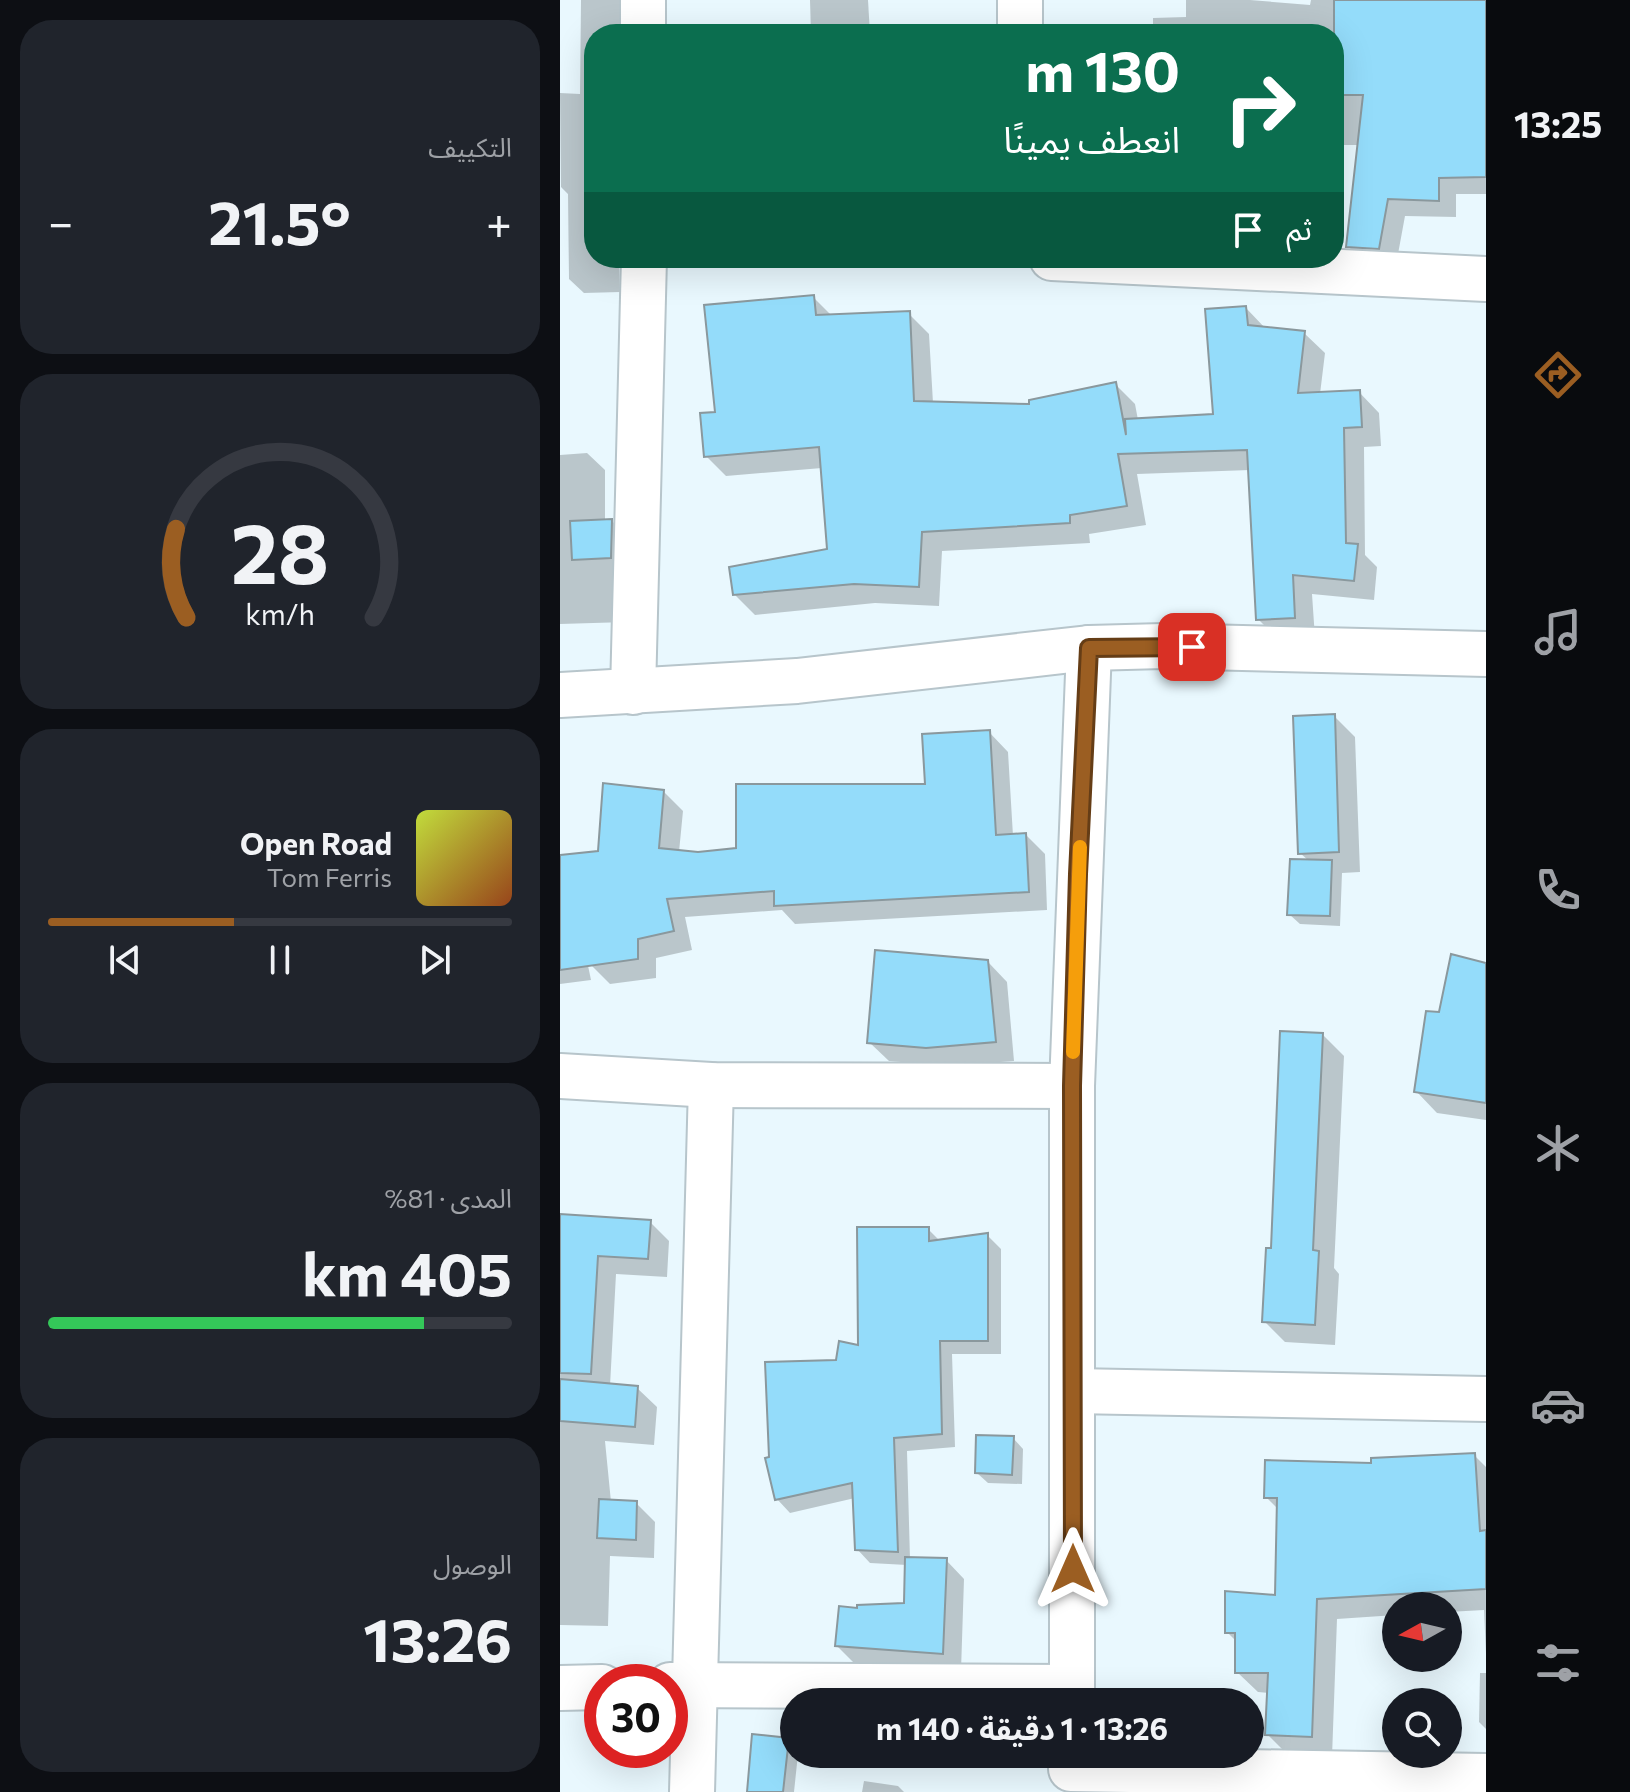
<!DOCTYPE html>
<html lang="ar">
<head>
<meta charset="utf-8">
<style>
	:root { --surface:#171b24; --page:#20242c; --text:#f1f3f6; --muted:#9ea1a6; --line:#363941; --accent:#9b5e22 }
	body { margin:0; font-family:Commissioner,"Noto Sans Arabic",sans-serif; background:var(--page); color:var(--text); direction:rtl; height:100vh; display:flex; flex-direction:column; font-size:30px; white-space:nowrap }
	* { box-sizing:border-box; margin:0 }
	p { font-size:26px; color:var(--muted) }
	.icon { flex:none; width:44px; height:44px; fill:none; stroke:currentColor; stroke-width:2; stroke-linecap:round; stroke-linejoin:round }
	.map { position:relative; flex:1; overflow:hidden; direction:ltr }
	.drawer { display:flex; flex-direction:column; gap:20px; padding:20px; background:#0d0f14; width:560px }
	.drawer>* { flex:none }
	.guide { position:absolute; left:24px; top:24px; width:760px; height:244px; border-radius:32px; box-shadow:0 8px 32px #0002; direction:rtl; background:#0b6e4f; color:#fff; overflow:hidden }
	.needle { width:52px; rotate:262deg }
	.controls { position:absolute; left:822px; top:1592px; display:grid; gap:16px }
	.controls a { display:grid; place-items:center; width:80px; height:80px; border-radius:50%; background:var(--surface); box-shadow:0 8px 32px #0002; font-size:40px }
	.speed { position:absolute; left:24px; top:1664px; display:flex; gap:16px; font-size:40px; font-weight:700; text-align:center }
	.speed>* { display:grid; place-content:center; width:104px; height:104px; border-radius:50%; background:var(--surface); box-shadow:0 8px 32px #0002; line-height:1 }
	.speed .limit { border:12px solid #d22; background:#fff; color:#111 }
	.pin { position:absolute; display:grid; place-items:center; width:68px; height:68px; color:#fff; margin:-34px; border-radius:16px; box-shadow:0 4px 12px #0006 }
	.me { position:absolute; width:88px; margin:-44px; rotate:0deg; stroke-linejoin:round; filter:drop-shadow(0 0 6px #0008) }
	.turn { display:flex; align-items:center; gap:28px; height:168px; padding:0 32px; font-size:36px }
	.turn .icon { width:104px; height:104px; stroke-width:2.5 }
	.turn b { display:block; font-size:56px; line-height:68px }
	.then { display:flex; align-items:center; height:76px; padding:0 32px; background:#0003; gap:16px; font-size:30px }
	.big { font-size:60px; font-weight:700; line-height:1.1 }
	.drawer .card { flex:1; display:flex; flex-direction:column; justify-content:center; gap:12px; min-width:0; padding:0 28px; border-radius:32px; background:var(--page) }
	.drawer .dial { align-items:center; gap:0 }
	.dial svg { height:208px; overflow:visible; fill:none; stroke:var(--line); stroke-width:7; stroke-linecap:round; text-anchor:middle }
	.dial text { fill:var(--text); stroke:none }
	.song { display:flex; align-items:center; gap:24px }
	.cover { width:96px; height:96px; border-radius:12px; background:linear-gradient(135deg,hsl(70 70% 55%),hsl(20 70% 35%)) }
	.played { height:8px; border-radius:4px; background:linear-gradient(90deg,var(--accent) 40%,var(--line) 40%) }
	.keys { display:flex; justify-content:space-around; direction:ltr }
	.heat { display:flex; justify-content:space-between; align-items:center; font-size:44px; direction:ltr }
	.charge { height:12px; border-radius:6px; background:linear-gradient(90deg,#34c759 81%,var(--line) 0) }
	.trip { position:absolute; left:220px; top:1688px; width:484px; height:80px; border-radius:40px; background:var(--surface); box-shadow:0 8px 32px #0002; font-weight:700; line-height:80px; text-align:center; direction:rtl }
	main { display:flex; flex:1; min-height:0 }
	.dock { display:flex; flex-direction:column; width:144px; justify-content:space-around; align-items:center; background:#090b0e; color:var(--muted) }
	.dock .icon { width:56px; height:56px }
	.dock .on { color:var(--accent) }
	.dock b { font-size:36px; color:var(--text) }
	.map>svg:first-child { display:block }
	.shadow { fill:#0003 }
	.building { fill:#94dcfa; stroke:#8a989d; stroke-width:2 }
	.lines { fill:none; stroke-linecap:round; stroke-linejoin:round }
	.minor-casing { stroke:#b7c5cb; stroke-width:48 }
	.minor { stroke:#fff; stroke-width:44 }
	.route-casing { stroke:#653d16; stroke-width:20 }
	.route { stroke:#9b5e22; stroke-width:14 }
	.slow { stroke:#f59e0b; stroke-width:14 }
</style>
</head>
<body>
<main>
<nav class="dock">
<b>13:25</b>
<svg class="icon on" aria-label="directions" viewBox="0 0 24 24"><path d="M12 3l9 9-9 9-9-9zM9 14v-3h6M13 9l2 2-2 2"/></svg>
<svg class="icon" aria-label="music" viewBox="0 0 24 24"><path d="M9 18V5l10-2v13"/><circle cx="6" cy="18" r="3"/><circle cx="16" cy="16" r="3"/></svg>
<svg class="icon" aria-label="phone" viewBox="0 0 24 24"><path d="M5 4h4l2 5-3 2q2 4 5 5l2-3 5 2v4C11 20 4 13 5 4z"/></svg>
<svg class="icon" aria-label="climate" viewBox="0 0 24 24"><path d="M12 3v18M4 7l16 10M4 17L20 7"/></svg>
<svg class="icon" aria-label="car" viewBox="0 0 24 24"><path d="M5 17H2v-5l4-1 3-4h7l3 4 3 1v5h-3M9 17h6M6 11h13"/><circle cx="7" cy="17" r="2"/><circle cx="17" cy="17" r="2"/></svg>
<svg class="icon" aria-label="filters" viewBox="0 0 24 24"><path d="M4 7h16M4 17h16"/><circle cx="9" cy="7" r="2"/><circle cx="15" cy="17" r="2"/></svg>
</nav>
<div class="map">
<svg width="926" height="1792" viewBox="0 0 926 1792">
	<rect width="100%" height="100%" fill="#e9f8fe"/>
	<g class="shadow">
		<polygon points="21,0 77,0 71,34 34,34 34,258 59,258 60,292 24,293 9,279 8,194 1,187 0,93 20,94"/>
		<polygon points="250,0 308,0 310,34 251,34"/>
		<polygon points="626,0 690,0 750,5 751,0 926,0 926,194 896,194 896,217 845,216 836,265 805,264 788,246 799,145 774,145 774,34 593,34 593,18 626,17"/>
		<polygon points="253,297 273,317 349,314 369,334 373,403 471,406 555,384 575,404 578,420 656,416 686,308 706,329 744,333 765,353 760,394 799,392 819,413 821,446 804,447 805,555 817,567 814,600 752,594 755,638 718,639 698,619 690,470 577,474 586,525 529,534 530,543 382,551 379,606 315,603 195,615 174,594 269,551 262,468 166,476 146,456 157,414"/>
		<polygon points="27,453 45,470 45,522 52,521 69,539 67,622 0,624 0,455"/>
		<polygon points="774,716 795,737 800,872 782,873 780,926 740,924 729,914 749,861 740,853"/>
		<polygon points="429,732 448,752 453,836 466,835 485,854 487,910 235,924 222,910 125,917 132,950 96,958 96,978 50,984 31,965 103,791 123,811 119,852 138,854 178,850 367,786"/>
		<polygon points="0,862 8,870 31,980 0,984"/>
		<polygon points="428,962 447,982 454,1061 387,1066 329,1061 309,1042"/>
		<polygon points="926,965 926,1120 877,1113 856,1091 880,1014"/>
		<polygon points="763,1035 784,1056 774,1268 779,1274 775,1345 725,1342 704,1321"/>
		<polygon points="0,1216 90,1222 109,1241 107,1277 56,1274 50,1386 77,1388 97,1407 94,1445 45,1441 51,1502 76,1503 95,1522 94,1558 50,1556 48,1626 0,1625"/>
		<polygon points="368,1229 380,1241 427,1235 441,1249 441,1354 392,1354 395,1447 347,1451 350,1559 386,1560 404,1579 401,1671 295,1664 277,1646 299,1610 346,1605 347,1565 310,1563 297,1549 295,1498 230,1513 217,1499 211,1458 278,1361 300,1347"/>
		<polygon points="453,1438 463,1449 462,1484 428,1483 417,1473"/>
		<polygon points="914,1455 926,1467 926,1654 924,1610 888,1612 888,1606 836,1606 836,1615 777,1619 772,1757 728,1755 707,1734 709,1693 698,1692 677,1672 677,1642 667,1632 717,1598 718,1509 706,1497 813,1466"/>
		<polygon points="920,1673 926,1673 926,1729 919,1722"/>
		<polygon points="228,1740 234,1746 234,1754 238,1754 234,1792 189,1792"/>
		<polygon points="304,1781 338,1786 344,1792 302,1792"/>
	</g>
	<g class="building">
		<polygon points="774,0 926,0 926,177 879,178 879,201 828,199 819,249 786,247 803,95 774,95"/>
		<polygon points="254,295 256,315 350,311 354,401 469,404 469,400 556,382 566,435 565,419 653,414 645,309 686,306 688,325 745,331 738,393 800,390 802,427 784,428 786,543 798,544 794,581 733,575 735,618 696,620 687,450 558,454 567,506 510,515 510,523 362,532 359,587 294,584 173,595 169,567 267,549 259,447 144,457 140,413 155,412 144,305"/>
		<polygon points="52,519 51,558 12,560 10,521"/>
		<polygon points="775,714 779,852 738,854 733,716"/>
		<polygon points="430,730 436,835 466,833 469,892 214,906 214,891 107,899 114,931 78,939 78,959 0,970 0,855 38,851 43,783 104,790 99,848 138,852 176,848 176,784 365,784 362,734"/>
		<polygon points="730,859 772,860 770,916 727,915"/>
		<polygon points="315,950 428,960 436,1042 366,1048 307,1043"/>
		<polygon points="891,954 926,963 926,1103 854,1092 866,1011 879,1012"/>
		<polygon points="720,1031 763,1033 753,1250 759,1251 755,1325 702,1322 706,1248 711,1248"/>
		<polygon points="0,1214 91,1220 88,1259 38,1256 31,1374 0,1373"/>
		<polygon points="297,1227 369,1227 369,1241 428,1233 428,1341 380,1341 382,1434 334,1438 338,1552 295,1550 292,1483 215,1500 205,1458 209,1457 205,1362 276,1360 279,1341 298,1345"/>
		<polygon points="0,1379 78,1386 75,1427 0,1421"/>
		<polygon points="416,1435 454,1436 452,1475 415,1473"/>
		<polygon points="915,1453 920,1531 926,1530 926,1589 757,1599 752,1737 705,1735 708,1673 675,1673 675,1633 665,1633 665,1591 715,1595 717,1498 704,1498 705,1460 811,1463 811,1458"/>
		<polygon points="39,1499 77,1501 76,1540 37,1538"/>
		<polygon points="345,1557 387,1558 383,1654 275,1646 279,1606 297,1608 297,1605 344,1603"/>
		<polygon points="192,1734 229,1738 223,1792 187,1792"/>
	</g>
	<g class="lines">
		<g class="minor-casing">
			<g id="minor">
				<polyline points="83,0 83,34"/>
				<polyline points="460,34 460,0"/>
				<polyline points="492,258 926,279"/>
				<polyline points="73,692 84,258"/>
				<polyline points="0,695 237,681 529,648 603,646 926,654"/>
				<polyline points="0,1076 151,1085 512,1086"/>
				<polyline points="513,1391 926,1399"/>
				<polyline points="110,1685 512,1687"/>
				<polyline points="0,1688 42,1687"/>
				<polyline points="512,1702 512,1086 529,648"/>
				<polyline points="511,1769 926,1776"/>
				<polyline points="132,1792 151,1085"/>
			</g>
		</g>
		<use href="#minor" class="minor"/>
	</g>
	<g class="lines">
		<g class="route-casing">
			<polyline id="route" points="513,1569 512,1086 518,874 529,648 632,647"/>
		</g>
		<use href="#route" class="route"/>
		<polyline class="slow" points="513,1052 520,847"/>
	</g>
</svg>
<div class="controls">
<a><svg class="needle" viewBox="-14 -14 28 28"><path d="M0-13l5 13h-10z" fill="#e53935"/><path d="M0 13l5-13h-10z" fill="#9ea1a6"/></svg></a>
<a><svg class="icon" aria-label="search" viewBox="0 0 24 24"><circle cx="10" cy="10" r="6"/><path d="M15 15l6 6"/></svg></a>
</div>
<div class="speed"><div class="limit">30</div></div>
<div class="pin" style="left:632px;top:647px;background:#d93025"><svg class="icon" aria-label="arrive" viewBox="0 0 24 24"><path d="M6 21V4h12l-3 4 3 4H6"/></svg></div>
<svg class="me" style="left:513px;top:1569px" viewBox="-20 -20 40 40"><path d="M0-17L14 15 0 8-14 15z" fill="#9b5e22" stroke="#fff" stroke-width="4"/></svg>
<div class="trip">13:26 · 1 دقيقة · 140 m</div>
<div class="guide">
<div class="turn"><svg class="icon" aria-label="right" viewBox="0 0 24 24"><path d="M7 20v-9h11M14 6l5 5-5 5"/></svg><div><b>130 m</b>انعطف يمينًا</div></div>
<div class="then">ثم<svg class="icon" aria-label="arrive" viewBox="0 0 24 24"><path d="M6 21V4h12l-3 4 3 4H6"/></svg></div>
</div>
</div>
<section class="drawer">
<div class="card"><p>التكييف</p>
<div class="heat"><a>−</a><b class="big">21.5°</b><a>+</a></div>
</div>
<div class="card dial"><svg viewBox="0 0 100 80">
<path d="M14 69A42 42 0 1 1 86 69"/>
<path d="M14 69A42 42 0 0 1 10 35" stroke="#9b5e22"/>
<text x="50" y="56" font-size="32" font-weight="700">28</text>
<text x="50" y="72" font-size="11">km/h</text>
</svg></div>
<div class="card">
<div class="song"><i class="cover"></i><div><b>Open Road</b><p>Tom Ferris</p></div></div>
<div class="played"></div>
<div class="keys"><svg class="icon" aria-label="previous" viewBox="0 0 24 24"><path d="M18 5L8 12l10 7zM5 5v14"/></svg><svg class="icon" aria-label="pause" viewBox="0 0 24 24"><path d="M8 5v14M16 5v14"/></svg><svg class="icon" aria-label="next" viewBox="0 0 24 24"><path d="M6 5l10 7-10 7zM19 5v14"/></svg></div>
</div>
<div class="card"><p>المدى · 81%</p><b class="big">405 km</b><div class="charge"></div></div>
<div class="card"><p>الوصول</p><b class="big">13:26</b></div>
</section>
</main>
</body>
</html>
